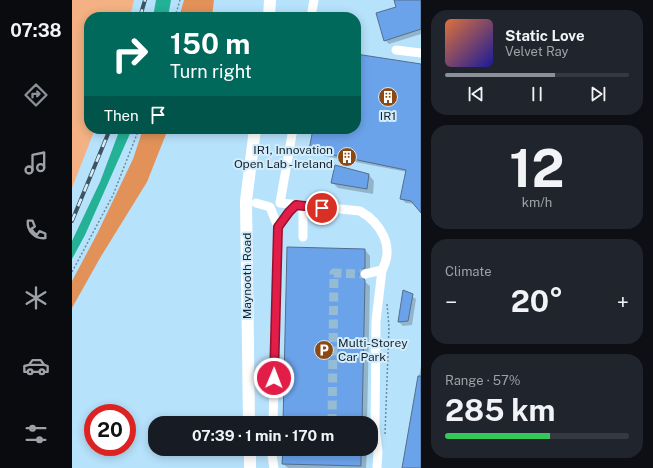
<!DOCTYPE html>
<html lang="en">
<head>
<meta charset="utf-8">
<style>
	:root { --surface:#171b24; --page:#20242c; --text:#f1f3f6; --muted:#9ea1a6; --line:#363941; --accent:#8c9099 }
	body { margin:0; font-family:"Public Sans",sans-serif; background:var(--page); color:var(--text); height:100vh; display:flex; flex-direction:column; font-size:15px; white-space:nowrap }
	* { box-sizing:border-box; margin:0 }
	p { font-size:13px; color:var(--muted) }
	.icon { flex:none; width:22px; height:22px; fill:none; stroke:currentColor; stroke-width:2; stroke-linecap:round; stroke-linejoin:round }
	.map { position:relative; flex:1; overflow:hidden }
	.drawer { display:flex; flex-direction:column; gap:10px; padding:10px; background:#0d0f14; width:232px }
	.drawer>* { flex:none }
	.guide { position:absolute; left:12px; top:12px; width:277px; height:122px; border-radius:16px; box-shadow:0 2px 10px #0003; background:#00695c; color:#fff; overflow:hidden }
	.speed { position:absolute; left:12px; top:404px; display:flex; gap:8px; font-size:20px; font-weight:700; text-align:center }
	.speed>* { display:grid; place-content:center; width:52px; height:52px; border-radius:50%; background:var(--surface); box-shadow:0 2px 10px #0003; line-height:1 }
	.speed .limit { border:6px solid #d22; background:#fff; color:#111 }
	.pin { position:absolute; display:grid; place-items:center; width:34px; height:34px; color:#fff; margin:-17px; border:2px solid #fff; border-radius:50%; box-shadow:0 1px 4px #0007 }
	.me { position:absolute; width:44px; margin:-22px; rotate:1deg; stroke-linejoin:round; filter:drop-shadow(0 0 3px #0008) }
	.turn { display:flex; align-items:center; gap:14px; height:84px; padding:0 20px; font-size:18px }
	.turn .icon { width:52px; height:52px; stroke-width:2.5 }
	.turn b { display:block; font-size:28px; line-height:34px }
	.then { display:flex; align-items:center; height:38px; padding:0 20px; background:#0003; gap:8px; font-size:15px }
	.big { font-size:30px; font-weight:700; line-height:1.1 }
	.drawer .card { flex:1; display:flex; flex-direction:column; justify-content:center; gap:6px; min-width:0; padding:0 14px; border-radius:16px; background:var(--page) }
	.drawer .dial { align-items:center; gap:0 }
	.dial b { font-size:52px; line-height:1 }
	.song { display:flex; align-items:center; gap:12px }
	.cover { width:48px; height:48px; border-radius:6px; background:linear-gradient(135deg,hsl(20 70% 55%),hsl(240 70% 35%)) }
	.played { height:4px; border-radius:2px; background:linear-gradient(90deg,var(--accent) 60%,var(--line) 60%) }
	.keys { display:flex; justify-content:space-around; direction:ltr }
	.heat { display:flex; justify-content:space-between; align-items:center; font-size:22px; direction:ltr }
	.charge { height:6px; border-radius:3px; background:linear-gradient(90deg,#34c759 57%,var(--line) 0) }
	.trip { position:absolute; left:76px; top:416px; width:230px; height:40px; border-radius:16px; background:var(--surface); box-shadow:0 2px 10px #0003; font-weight:700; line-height:40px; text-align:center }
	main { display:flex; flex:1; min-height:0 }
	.tab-bar { display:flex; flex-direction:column; width:72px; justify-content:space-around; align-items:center; background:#090b0e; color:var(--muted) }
	.tab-bar .icon { width:28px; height:28px }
	.tab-bar .current { color:var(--accent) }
	.tab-bar b { font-size:18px; color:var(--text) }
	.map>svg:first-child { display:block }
	.green { fill:#f3b184 }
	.forest { fill:#e29259 }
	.water { fill:#24b196 }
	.shadow { fill:#0003 }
	.building { fill:#6ba3eb; stroke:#556d8c }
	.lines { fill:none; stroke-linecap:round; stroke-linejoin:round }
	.minor-tunnel { stroke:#96bcd3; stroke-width:9; stroke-dasharray:9 4.5; stroke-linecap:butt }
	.path { stroke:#6c8b9e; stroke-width:1.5; stroke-dasharray:2 2; stroke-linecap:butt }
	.minor { stroke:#fff; stroke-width:9 }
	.major { stroke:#fff; stroke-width:12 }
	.rail-casing { stroke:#3c5361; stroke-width:4 }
	.rail { stroke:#d3ecfc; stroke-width:2.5; stroke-dasharray:8; stroke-linecap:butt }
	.route-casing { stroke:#92132f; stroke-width:10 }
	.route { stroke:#e11d48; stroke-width:7 }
	.labels { text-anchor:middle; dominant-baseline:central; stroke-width:4; stroke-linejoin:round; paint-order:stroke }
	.poi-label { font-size:12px; fill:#14242e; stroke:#d3ecfc }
	.street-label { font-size:12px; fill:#14242e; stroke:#d3ecfc }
</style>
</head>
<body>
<main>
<nav class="tab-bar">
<b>07:38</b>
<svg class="icon current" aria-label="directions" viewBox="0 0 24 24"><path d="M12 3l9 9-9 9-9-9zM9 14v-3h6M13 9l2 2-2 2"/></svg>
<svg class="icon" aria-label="music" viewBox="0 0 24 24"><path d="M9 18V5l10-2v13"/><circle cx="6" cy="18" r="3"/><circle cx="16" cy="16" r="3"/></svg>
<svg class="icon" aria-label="phone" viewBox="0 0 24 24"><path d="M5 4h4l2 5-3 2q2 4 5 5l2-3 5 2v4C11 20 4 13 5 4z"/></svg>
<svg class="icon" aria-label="climate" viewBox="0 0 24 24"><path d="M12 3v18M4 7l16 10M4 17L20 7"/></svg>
<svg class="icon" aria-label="car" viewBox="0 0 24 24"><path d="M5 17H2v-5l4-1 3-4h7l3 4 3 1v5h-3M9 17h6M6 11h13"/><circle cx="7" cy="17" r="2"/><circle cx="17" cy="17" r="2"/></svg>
<svg class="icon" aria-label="filters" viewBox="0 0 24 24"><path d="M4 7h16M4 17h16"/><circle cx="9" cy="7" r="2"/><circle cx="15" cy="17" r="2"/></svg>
</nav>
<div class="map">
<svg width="349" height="468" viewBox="0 0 349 468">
	<rect width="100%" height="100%" fill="#b7e2fc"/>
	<polygon class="green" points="0,0 62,0 58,17 17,17 17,129 23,129 0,188"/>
	<g class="forest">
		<polygon points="112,0 142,0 140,17 107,17"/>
		<polygon points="71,129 96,129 75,182 28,258 0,308 0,281 25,234 61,159"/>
	</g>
	<g class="water">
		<polygon points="84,0 99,0 96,17 81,17"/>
		<polygon points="48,129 60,129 13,235 0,259 0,241 28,182"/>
	</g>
	<g class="shadow">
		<polygon points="323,0 349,0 349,34 317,44 313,40 326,7"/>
		<polygon points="349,66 349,211 344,204 334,203 329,199 335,172 242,154 238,149 242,129 284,129"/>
		<polygon points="297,175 302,181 301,194 266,188 260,182"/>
		<polygon points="293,250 298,256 298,273 294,275 292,281 298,286 295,423 212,423"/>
		<polygon points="332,291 344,299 340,325 331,326 327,322"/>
		<polygon points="349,366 349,468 331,468"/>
		<polygon points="212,449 295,449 294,468 216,468 211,464"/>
	</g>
	<g class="building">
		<polygon points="322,0 349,0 349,29 312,41 304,13 324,7"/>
		<polygon points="284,54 349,64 349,213 339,201 328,199 334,170 237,150 241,129 284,129"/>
		<polygon points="263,165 297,174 295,189 259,183"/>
		<polygon points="215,247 293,249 293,268 289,270 287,275 293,280 290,423 211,423"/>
		<polygon points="331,290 341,294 336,321 326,322"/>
		<polygon points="346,376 349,376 349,468 330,468"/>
		<polygon points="211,449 289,449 289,466 210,464"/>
	</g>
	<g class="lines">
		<polyline class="minor-tunnel" points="260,423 262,273 293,274"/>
		<g class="path">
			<polyline points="103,17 108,0"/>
			<polyline points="0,272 41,195 67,129"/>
			<polyline points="313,434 317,327 315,304"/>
		</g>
		<g class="minor">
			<polyline points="239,17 242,0"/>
			<polyline points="324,50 349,53"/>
			<path d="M 221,129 L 208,203 L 288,211 C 309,223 323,247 310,270 L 293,274"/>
			<polyline points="184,203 198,207 206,227"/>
			<polyline points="231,237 231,206"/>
			<polyline points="201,423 206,227 217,212 224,205"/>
			<polyline points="199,449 202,468"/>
			<polyline points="305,468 306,452 303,427 304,321 310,270"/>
		</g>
		<g class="major">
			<polyline points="197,17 198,0"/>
			<polyline points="177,423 174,201 183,129"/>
			<polyline points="178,449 178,468"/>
		</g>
		<g class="rail-casing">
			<g id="rail">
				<polyline points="68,17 73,0"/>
				<polyline points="0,221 38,129"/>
			</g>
		</g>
		<use href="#rail" class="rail"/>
	</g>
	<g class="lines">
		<g class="route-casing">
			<polyline id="route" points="202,378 206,227 217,212 224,205 250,208"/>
		</g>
		<use href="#route" class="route"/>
	</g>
	<defs>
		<g id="building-disc" transform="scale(1)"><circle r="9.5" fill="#8b4a14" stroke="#d3ecfc"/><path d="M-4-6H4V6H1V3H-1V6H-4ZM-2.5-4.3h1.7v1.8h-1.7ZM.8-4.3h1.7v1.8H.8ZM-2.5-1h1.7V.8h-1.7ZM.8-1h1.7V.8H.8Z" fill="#fff"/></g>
		<g id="parking-disc" transform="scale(1)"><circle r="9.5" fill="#8b4a14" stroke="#d3ecfc"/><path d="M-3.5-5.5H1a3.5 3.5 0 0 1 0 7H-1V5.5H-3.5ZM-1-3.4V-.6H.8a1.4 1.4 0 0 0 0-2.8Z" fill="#fff"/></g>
	</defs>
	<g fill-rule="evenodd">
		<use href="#building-disc" x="316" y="97"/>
		<use href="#building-disc" x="275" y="157"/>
		<use href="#parking-disc" x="252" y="350"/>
	</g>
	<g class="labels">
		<g class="poi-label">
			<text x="316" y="116">IR1</text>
			<text x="261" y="150" text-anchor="end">IR1, Innovation<tspan x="261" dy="14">Open Lab - Ireland</tspan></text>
			<text x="266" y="343" text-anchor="start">Multi-Storey<tspan x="266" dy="14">Car Park</tspan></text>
		</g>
		<g class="street-label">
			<text transform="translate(175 276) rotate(-90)">Maynooth Road</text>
		</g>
	</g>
</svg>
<div class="speed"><div class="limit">20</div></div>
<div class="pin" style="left:250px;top:208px;background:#d93025"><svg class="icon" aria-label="arrive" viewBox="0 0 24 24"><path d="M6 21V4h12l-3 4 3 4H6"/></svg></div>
<svg class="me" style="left:202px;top:378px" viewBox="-20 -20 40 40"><circle r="17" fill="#e11d48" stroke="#fff" stroke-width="3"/><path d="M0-11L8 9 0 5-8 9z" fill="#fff"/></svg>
<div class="trip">07:39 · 1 min · 170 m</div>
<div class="guide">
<div class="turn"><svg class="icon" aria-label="right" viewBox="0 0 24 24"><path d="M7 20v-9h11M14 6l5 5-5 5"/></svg><div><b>150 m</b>Turn right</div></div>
<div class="then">Then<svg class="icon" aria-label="arrive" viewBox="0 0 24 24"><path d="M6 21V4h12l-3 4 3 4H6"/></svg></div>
</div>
</div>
<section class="drawer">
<div class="card">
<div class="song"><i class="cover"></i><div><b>Static Love</b><p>Velvet Ray</p></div></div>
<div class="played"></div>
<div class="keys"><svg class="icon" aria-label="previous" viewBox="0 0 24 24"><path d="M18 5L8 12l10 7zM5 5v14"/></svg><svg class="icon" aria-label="pause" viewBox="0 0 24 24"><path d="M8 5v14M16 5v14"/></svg><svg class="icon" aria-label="next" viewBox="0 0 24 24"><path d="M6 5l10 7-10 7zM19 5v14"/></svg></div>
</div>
<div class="card dial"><b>12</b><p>km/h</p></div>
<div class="card"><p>Climate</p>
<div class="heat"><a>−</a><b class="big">20°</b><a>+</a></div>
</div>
<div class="card"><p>Range · 57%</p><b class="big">285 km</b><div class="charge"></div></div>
</section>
</main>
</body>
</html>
